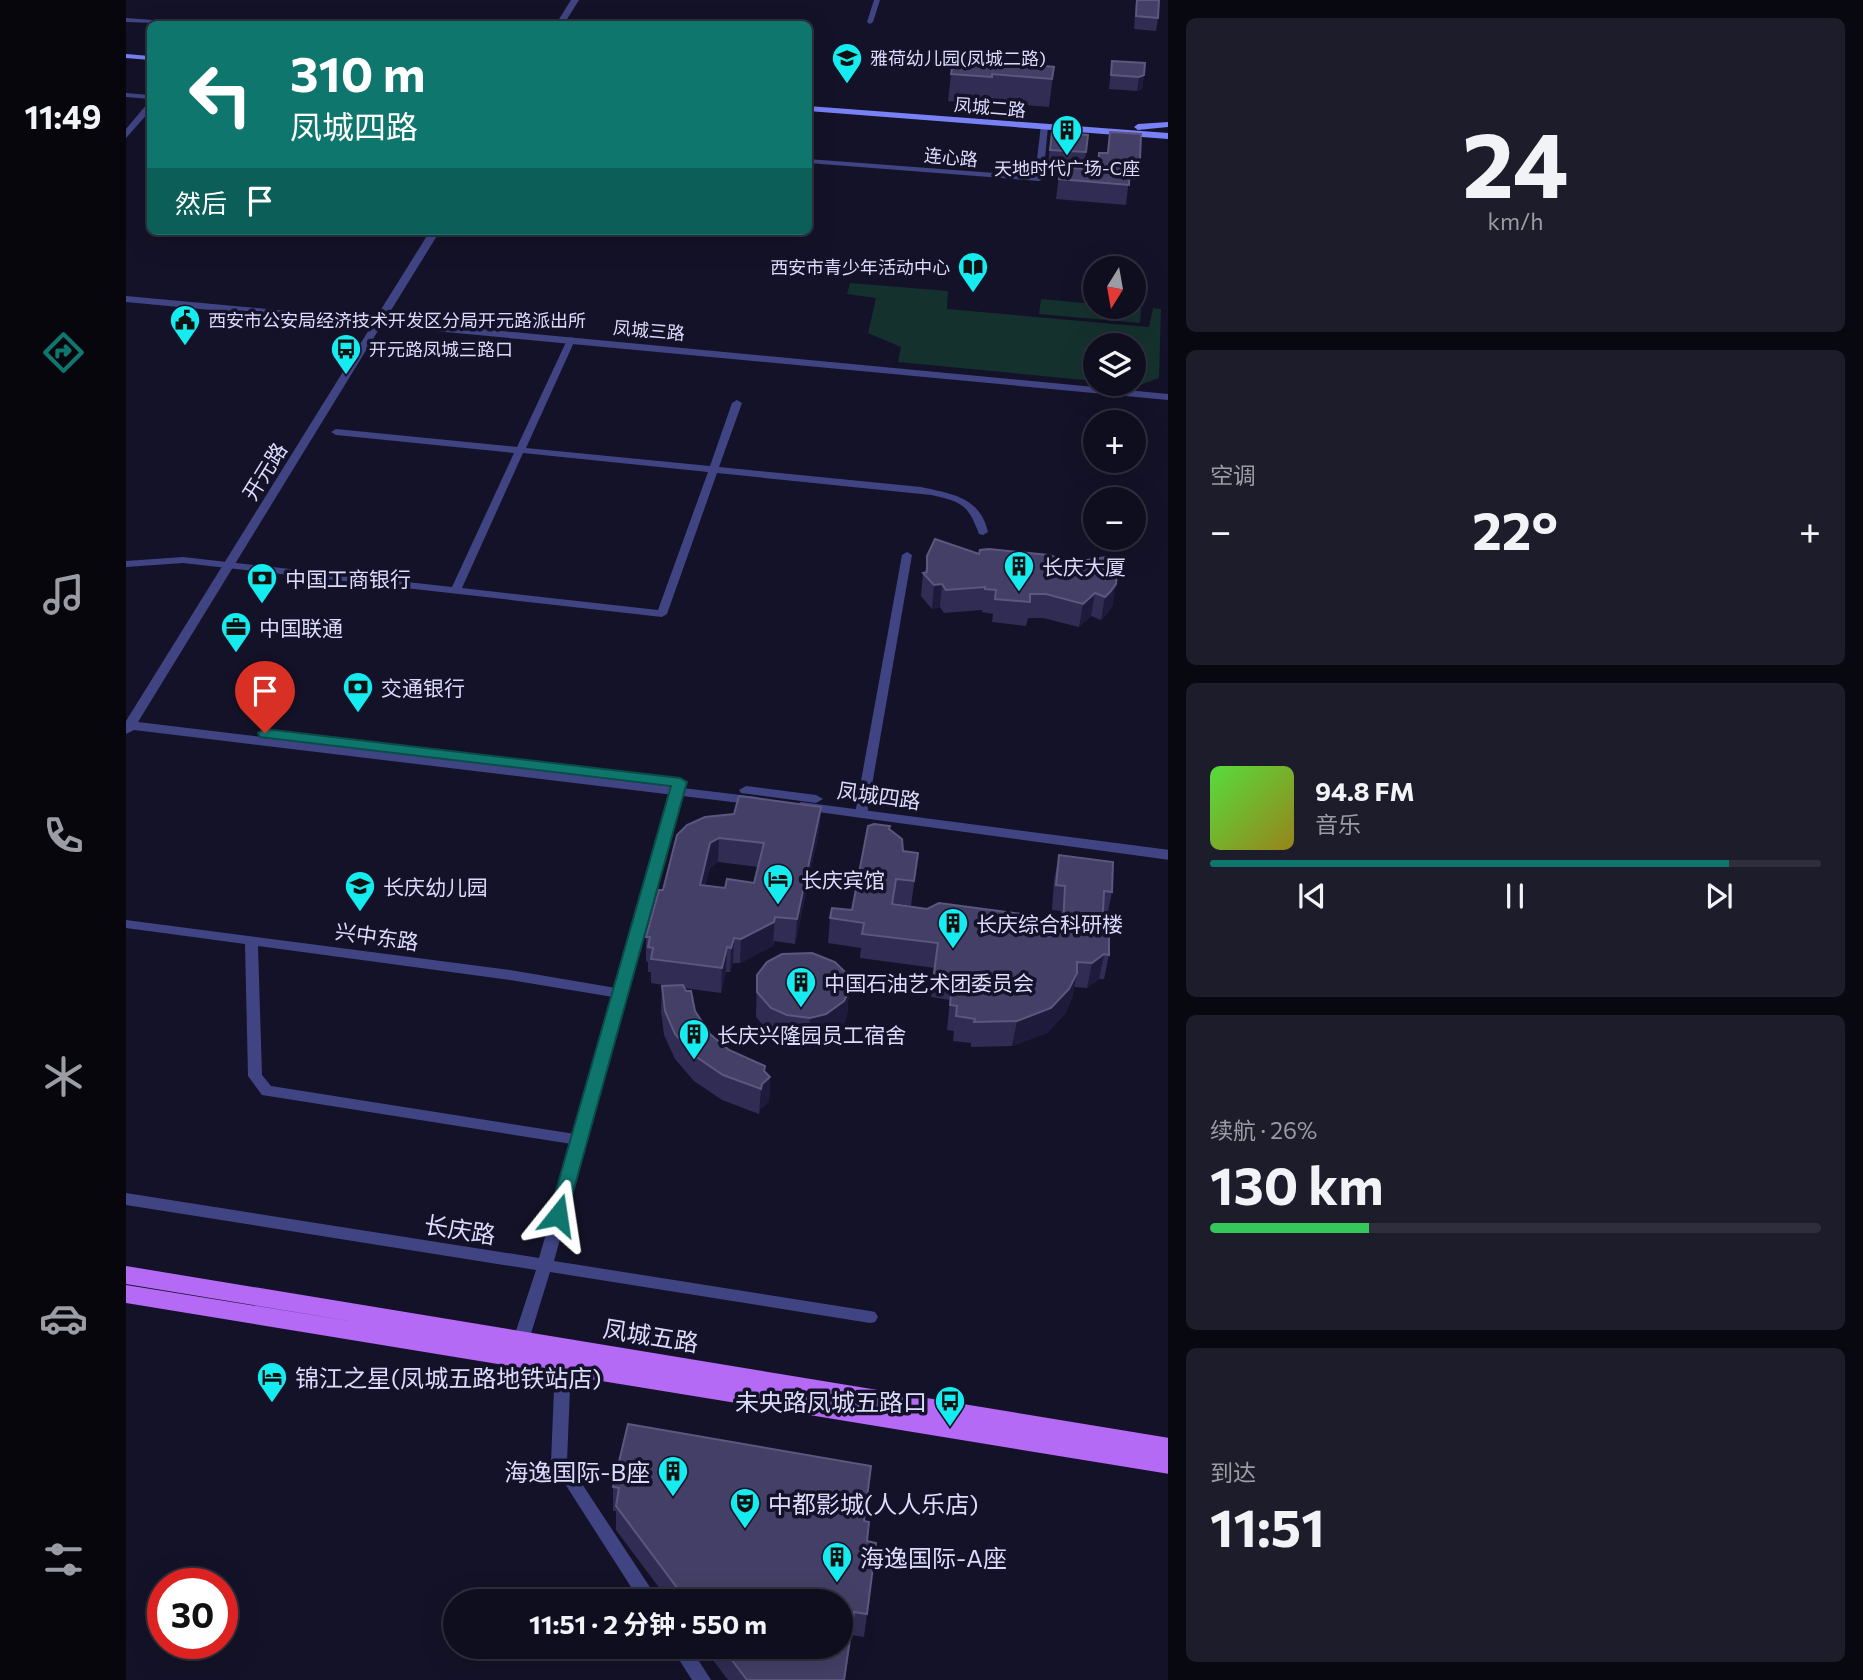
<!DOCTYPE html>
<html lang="zh">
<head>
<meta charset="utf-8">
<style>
	:root { --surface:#0f0e1e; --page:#1d1c2b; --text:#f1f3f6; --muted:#9b9ca4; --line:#2f2e3c; --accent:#0f766e }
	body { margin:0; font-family:Commissioner,"Noto Sans SC",sans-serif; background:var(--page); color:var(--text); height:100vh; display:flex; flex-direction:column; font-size:26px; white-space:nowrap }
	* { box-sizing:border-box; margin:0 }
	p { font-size:23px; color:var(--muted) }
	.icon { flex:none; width:38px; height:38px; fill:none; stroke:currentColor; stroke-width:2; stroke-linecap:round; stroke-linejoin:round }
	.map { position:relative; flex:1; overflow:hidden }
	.sheet { display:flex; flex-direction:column; gap:18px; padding:18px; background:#080810; width:695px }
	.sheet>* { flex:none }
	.guide { position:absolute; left:21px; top:21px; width:665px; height:214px; border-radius:10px; box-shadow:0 7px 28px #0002,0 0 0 2px var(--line); background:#0f766e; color:#fff; overflow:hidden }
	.needle { width:46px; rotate:191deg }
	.fabs { position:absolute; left:957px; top:256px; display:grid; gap:14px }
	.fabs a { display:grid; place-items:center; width:63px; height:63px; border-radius:50%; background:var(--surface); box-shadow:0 7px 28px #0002,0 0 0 2px var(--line); font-size:35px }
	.speed { position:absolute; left:21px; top:1568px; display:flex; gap:14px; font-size:35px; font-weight:700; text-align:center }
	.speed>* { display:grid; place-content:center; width:91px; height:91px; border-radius:50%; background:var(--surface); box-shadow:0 7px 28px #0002,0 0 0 2px var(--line); line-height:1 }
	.speed .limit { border:10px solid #d22; background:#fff; color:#111 }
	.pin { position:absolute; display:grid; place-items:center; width:60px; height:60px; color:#fff; margin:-72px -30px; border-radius:50% 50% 50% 0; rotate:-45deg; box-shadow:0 0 7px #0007 }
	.pin .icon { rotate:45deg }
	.me { position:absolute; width:77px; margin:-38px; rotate:15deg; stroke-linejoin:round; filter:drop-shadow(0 0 5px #0008) }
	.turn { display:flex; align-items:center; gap:24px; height:147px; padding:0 28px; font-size:32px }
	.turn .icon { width:91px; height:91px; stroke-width:2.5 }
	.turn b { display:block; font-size:49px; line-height:60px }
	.then { display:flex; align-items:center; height:66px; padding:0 28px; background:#0003; gap:14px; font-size:26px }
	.big { font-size:52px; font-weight:700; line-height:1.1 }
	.sheet .card { flex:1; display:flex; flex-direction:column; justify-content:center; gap:10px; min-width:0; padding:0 24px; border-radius:10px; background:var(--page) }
	.sheet .dial { align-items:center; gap:0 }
	.dial b { font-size:91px; line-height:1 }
	.song { display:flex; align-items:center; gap:21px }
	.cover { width:84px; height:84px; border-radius:10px; background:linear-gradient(135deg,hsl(110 70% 55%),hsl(50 70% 35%)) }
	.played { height:7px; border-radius:4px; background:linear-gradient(90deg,var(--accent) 85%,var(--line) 85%) }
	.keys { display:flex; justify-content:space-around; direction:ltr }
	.heat { display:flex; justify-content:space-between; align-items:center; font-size:38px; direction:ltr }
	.charge { height:10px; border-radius:5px; background:linear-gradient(90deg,#34c759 26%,var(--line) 0) }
	.trip { position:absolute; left:317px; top:1589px; width:410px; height:70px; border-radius:35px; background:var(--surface); box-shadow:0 7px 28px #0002,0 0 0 2px var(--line); font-weight:700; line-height:70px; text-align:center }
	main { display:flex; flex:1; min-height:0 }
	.tabs { display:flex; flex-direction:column; width:126px; justify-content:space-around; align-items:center; background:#06060c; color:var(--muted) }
	.tabs .icon { width:49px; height:49px }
	.tabs .active { color:var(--accent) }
	.tabs b { font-size:32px; color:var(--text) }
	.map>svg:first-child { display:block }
	.green { fill:#15312e }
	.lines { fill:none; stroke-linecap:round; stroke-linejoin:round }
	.minor { fill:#404483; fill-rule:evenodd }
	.tertiary { fill:#404483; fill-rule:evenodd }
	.secondary { fill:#7981f6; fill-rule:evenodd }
	.primary { fill:#b56af5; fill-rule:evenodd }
	.wall { fill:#312c54; fill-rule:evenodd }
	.shaded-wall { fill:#1e1a3b }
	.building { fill:#433f66; stroke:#5b577e; stroke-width:2; fill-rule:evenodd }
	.route { fill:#0f766e; stroke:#0a4d48; stroke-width:2 }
	.labels { text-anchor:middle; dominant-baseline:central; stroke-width:7; stroke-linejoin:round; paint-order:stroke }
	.far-poi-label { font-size:18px; fill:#dcdbfd; stroke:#141228; text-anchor:start }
	.far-street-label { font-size:18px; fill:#dcdbfd; stroke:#141228 }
	.street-label { font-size:21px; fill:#dcdbfd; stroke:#141228 }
	.poi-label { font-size:21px; fill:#dcdbfd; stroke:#141228; text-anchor:start }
	.near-street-label { font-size:24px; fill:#dcdbfd; stroke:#141228 }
	.near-poi-label { font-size:24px; fill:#dcdbfd; stroke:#141228; text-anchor:start }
</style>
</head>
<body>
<main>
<nav class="tabs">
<b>11:49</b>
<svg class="icon active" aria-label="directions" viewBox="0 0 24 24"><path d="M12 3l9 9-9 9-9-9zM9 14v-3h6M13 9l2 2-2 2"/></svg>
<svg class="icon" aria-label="music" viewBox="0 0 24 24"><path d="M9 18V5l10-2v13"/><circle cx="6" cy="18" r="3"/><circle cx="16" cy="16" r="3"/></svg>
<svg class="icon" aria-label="phone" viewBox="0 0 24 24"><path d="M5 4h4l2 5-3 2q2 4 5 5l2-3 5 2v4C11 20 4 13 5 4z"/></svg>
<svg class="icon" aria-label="climate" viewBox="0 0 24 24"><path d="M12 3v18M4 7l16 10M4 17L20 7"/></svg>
<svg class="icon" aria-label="car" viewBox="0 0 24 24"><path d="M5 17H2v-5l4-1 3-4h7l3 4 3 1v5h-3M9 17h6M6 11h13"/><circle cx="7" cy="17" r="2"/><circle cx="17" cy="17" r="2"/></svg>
<svg class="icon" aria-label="filters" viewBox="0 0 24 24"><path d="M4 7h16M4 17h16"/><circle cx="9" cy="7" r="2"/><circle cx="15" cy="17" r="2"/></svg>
</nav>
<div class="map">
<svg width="1043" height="1680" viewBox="0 0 1043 1680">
	<rect width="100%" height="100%" fill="#141228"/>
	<g class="green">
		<polygon points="724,283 822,291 821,309 1023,327 1027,308 1035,309 1033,378 1014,385 998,383 1008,383 1008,345 970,345 969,381 772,362 775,347 742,333 750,298 721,294"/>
		<polygon points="915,299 969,304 970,306 1015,308 1014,323 913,314"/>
	</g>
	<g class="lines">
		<g class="minor">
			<polygon points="748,0 754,0 747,22 744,24 741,22"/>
			<polygon points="0,18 54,22 57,24 0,22"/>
			<polygon points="0,93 24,95 24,99 0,97"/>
			<polygon points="915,125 922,127 917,179 913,181 682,163 682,159 909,176"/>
			<path d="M 445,337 L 449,340 L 400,448 L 584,466 L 606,403 L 611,400 L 616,403 L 593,467 L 795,487 C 826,494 854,497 862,532 L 857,535 L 853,534 C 842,505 837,502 805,495 L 591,473 L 541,614 L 536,617 L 57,563 L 0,567 L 0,561 L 57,557 L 326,587 L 388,453 L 210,435 L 205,432 L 210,429 L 391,447 L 441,340 ZM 397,453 L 582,472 L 532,610 L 336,588 Z"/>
			<polygon points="781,552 786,555 741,814 735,818 729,814 776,555"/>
			<path d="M 554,778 L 560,782 L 428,1261 L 744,1311 L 749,1312 L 752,1317 L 749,1322 L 744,1323 L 424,1272 L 403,1340 L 401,1345 L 395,1346 L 389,1345 L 387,1340 L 410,1270 L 0,1205 L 0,1193 L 413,1258 L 446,1144 L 136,1095 L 122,1076 L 119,944 L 0,928 L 0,920 L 384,970 L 490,988 L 548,782 ZM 132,946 L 384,980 L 487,997 L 449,1134 L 145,1086 L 136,1075 Z"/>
			<polygon points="437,1358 443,1360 445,1365 441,1461 533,1601 514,1601 425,1462 429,1365 431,1360"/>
			<polygon points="545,1647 564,1647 585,1680 566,1680"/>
		</g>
		<g class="tertiary">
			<polygon points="445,0 453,0 438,24 430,24"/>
			<polygon points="21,104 24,104 24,111 0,138 0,129"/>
			<polygon points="304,231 314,231 259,320 1043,394 1043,400 255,326 12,722 631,797 638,801 631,805 8,730 0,734 0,721 246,325 0,302 0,296 249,319"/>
			<polygon points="620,786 690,795 697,799 690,803 615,793 613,790"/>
			<polygon points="675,802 1043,850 1043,860 670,809 668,806"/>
		</g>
		<g class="secondary">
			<polygon points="0,54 24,56 24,60 0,58"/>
			<polygon points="682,106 1043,133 1043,139 682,111"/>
			<polygon points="1043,122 1043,127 1012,130 1008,127 1012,124"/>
		</g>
		<polygon class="primary" points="0,1266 1043,1438 1043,1474 0,1303 0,1285 236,1323 0,1284"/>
	</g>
	<g class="wall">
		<polygon points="1010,0 1033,0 1032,18 1030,31 1008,29"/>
		<polygon points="986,61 1018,75 1016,89 1011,91 983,89"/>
		<polygon points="857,64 928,67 923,107 863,102 863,105 822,101 825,74"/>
		<polygon points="926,132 960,152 958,167 922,164"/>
		<polygon points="984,132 1014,160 1010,180 1003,179 1000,205 930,199 934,167 971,170 973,153 981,153"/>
		<polygon points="853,554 990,584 986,607 980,615 975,620 965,616 953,627 917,618 902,618 900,626 866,622 867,614 856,612 856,610 818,613 814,607 806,609 795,596 797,573 799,573 801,556"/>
		<path d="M 695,807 L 693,831 L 669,944 L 648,941 L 647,946 L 614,963 L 607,963 L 604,972 L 600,972 L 595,993 L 558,988 L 569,1011 L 584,1034 L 603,1050 L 639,1072 L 644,1077 L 643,1102 L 634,1109 L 633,1114 L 596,1100 L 568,1081 L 549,1059 L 538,1035 L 535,1011 L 536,986 L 544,986 L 525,983 L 525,972 L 522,972 L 522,962 L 520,961 L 520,937 L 537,890 L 551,835 ZM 592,862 L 632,867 L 628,883 L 599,888 L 579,885 L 584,868 Z"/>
		<polygon points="763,829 777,851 789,877 785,906 768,903 768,905 934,926 935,911 926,910 928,880 933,855 986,892 981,917 977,916 976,933 983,955 978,979 973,979 961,988 948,987 946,998 939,1014 921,1033 886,1046 845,1047 845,1043 827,1041 828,1031 821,1030 824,1000 805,997 809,968 734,958 735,948 702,943 704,918 726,910"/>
		<polygon points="631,975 723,991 721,1016 716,1026 698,1039 682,1042 660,1040 643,1032 630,1017"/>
		<polygon points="487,1487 741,1541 741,1614 738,1637 725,1635 719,1680 602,1680 577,1647 714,1647 714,1601 543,1601 490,1530 490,1511 487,1511"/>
	</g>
	<g class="shaded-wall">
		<polygon points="1018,75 1016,89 1011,91 1013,77"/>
		<polygon points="816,584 814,607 806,609 808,585"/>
		<polygon points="990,584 986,607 980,615 975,620 979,597"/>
		<polygon points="969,593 965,616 953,627 957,604"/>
		<polygon points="695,807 693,831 669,944 671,919"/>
		<polygon points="593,838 592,862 584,868 573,909 574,885 584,843"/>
		<polygon points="649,917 647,946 614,963 615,939"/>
		<polygon points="608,938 607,963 604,972 605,948"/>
		<polygon points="601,947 600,972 595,993 596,968"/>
		<polygon points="978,954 973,979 961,988 966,963"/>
		<polygon points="951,973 946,998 939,1014 921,1033 886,1046 891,1021"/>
		<polygon points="723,991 721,1016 716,1026 698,1039 682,1042 684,1018"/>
		<polygon points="639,1066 638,1082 644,1077 643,1102 634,1109 633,1114 635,1089"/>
	</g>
	<g class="building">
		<polygon points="1011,0 1033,0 1032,18 1010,16"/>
		<polygon points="862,60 928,67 926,79 866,74 866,77 825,74 827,62 857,64"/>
		<polygon points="986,61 1019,63 1018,75 1013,77 985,75"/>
		<polygon points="926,132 962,135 960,152 924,150"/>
		<polygon points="984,132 1015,134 1014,160 1004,159 1003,185 933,179 934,167 972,170 973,153 982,153"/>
		<polygon points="809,539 853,554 854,550 863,549 923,555 932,558 932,561 948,562 980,557 991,574 990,584 984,592 979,597 969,593 957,604 920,594 904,594 904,602 869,599 870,590 859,589 859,587 820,590 816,584 808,585 797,573 801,572 801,556"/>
		<path d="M 613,796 L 695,807 L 671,919 L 649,917 L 648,922 L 615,939 L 608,938 L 605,948 L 601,947 L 596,968 L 525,959 L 527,948 L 522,947 L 524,937 L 520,937 L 533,890 L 537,890 L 551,835 L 561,825 L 579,817 L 608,814 ZM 593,838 L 638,843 L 628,883 L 601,879 L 599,888 L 574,885 L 584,843 Z"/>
		<polygon points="748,824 764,826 763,829 776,839 777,851 792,853 788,881 770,879 766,904 801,909 813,903 896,914 908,923 937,927 939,886 930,885 933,855 987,862 986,892 978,891 976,933 983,934 983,955 978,954 966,963 951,962 951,973 943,989 925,1008 891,1021 848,1022 849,1019 830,1016 831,1006 824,1005 827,975 808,973 812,943 736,934 738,923 704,918 706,908 726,910 742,826"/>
		<polygon points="686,953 709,962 719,972 723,982 723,991 718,1001 700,1014 684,1018 661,1015 645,1008 631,992 631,975 641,962 656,954"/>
		<polygon points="557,985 560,991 565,991 569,1011 584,1034 603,1050 639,1066 638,1071 644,1077 636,1084 635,1089 597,1075 569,1056 549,1034 539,1011 536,986"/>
		<polygon points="502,1424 745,1466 738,1521 743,1522 741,1541 750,1543 741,1614 728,1612 718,1680 621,1680 596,1647 714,1647 714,1601 561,1601 490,1506 493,1488 487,1487"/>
	</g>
	<polygon class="route" points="139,729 554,778 561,782 439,1221 432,1223 426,1221 423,1215 545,786 134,737 132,733"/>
	<defs>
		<g id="school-pin" transform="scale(1.575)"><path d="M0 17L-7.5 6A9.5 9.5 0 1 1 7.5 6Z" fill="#15ecef" stroke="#141228"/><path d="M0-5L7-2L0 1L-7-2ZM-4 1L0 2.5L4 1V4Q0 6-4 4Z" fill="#111"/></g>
		<g id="building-pin" transform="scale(1.575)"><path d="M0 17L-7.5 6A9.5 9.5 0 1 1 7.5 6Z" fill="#15ecef" stroke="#141228"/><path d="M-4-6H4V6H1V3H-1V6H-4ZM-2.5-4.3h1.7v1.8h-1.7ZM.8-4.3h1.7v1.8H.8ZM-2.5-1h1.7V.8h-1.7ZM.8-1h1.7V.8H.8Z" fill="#111"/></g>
		<g id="library-pin" transform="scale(1.575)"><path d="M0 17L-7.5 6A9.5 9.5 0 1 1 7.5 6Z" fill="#15ecef" stroke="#141228"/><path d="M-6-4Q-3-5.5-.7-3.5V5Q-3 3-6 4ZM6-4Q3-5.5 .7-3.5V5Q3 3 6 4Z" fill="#111"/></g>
		<g id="civic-pin" transform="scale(1.575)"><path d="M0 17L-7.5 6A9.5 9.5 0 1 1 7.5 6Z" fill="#15ecef" stroke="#141228"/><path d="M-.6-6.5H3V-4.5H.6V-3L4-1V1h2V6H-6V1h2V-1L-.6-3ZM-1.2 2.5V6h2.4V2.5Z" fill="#111"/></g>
		<g id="bus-pin" transform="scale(1.575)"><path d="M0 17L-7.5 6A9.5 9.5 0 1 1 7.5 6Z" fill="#15ecef" stroke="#141228"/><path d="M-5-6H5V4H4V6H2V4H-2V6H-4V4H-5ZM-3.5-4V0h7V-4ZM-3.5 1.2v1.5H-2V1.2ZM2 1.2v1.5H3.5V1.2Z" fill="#111"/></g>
		<g id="bank-pin" transform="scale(1.575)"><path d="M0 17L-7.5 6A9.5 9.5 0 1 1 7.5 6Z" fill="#15ecef" stroke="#141228"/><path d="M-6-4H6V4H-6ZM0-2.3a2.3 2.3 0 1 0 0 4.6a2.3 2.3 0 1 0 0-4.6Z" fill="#111"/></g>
		<g id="office-pin" transform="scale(1.575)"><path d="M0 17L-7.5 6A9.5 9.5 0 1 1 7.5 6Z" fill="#15ecef" stroke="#141228"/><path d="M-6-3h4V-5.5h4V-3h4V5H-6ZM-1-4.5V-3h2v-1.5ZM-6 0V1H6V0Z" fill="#111"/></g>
		<g id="hotel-pin" transform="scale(1.575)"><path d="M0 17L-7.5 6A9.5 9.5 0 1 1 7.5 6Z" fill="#15ecef" stroke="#141228"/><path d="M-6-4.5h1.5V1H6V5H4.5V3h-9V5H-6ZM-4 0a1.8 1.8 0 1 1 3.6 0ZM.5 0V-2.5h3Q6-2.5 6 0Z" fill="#111"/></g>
		<g id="theatre-pin" transform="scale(1.575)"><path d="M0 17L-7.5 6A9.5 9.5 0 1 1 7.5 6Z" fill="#15ecef" stroke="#141228"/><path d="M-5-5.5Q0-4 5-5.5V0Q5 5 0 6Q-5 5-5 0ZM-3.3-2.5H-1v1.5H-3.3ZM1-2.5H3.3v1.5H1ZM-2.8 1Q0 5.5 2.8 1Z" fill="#111"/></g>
	</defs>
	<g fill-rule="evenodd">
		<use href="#school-pin" x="721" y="58"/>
		<use href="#building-pin" x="941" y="130"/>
		<use href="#library-pin" x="847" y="267"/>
		<use href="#civic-pin" x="59" y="320"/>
		<use href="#bus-pin" x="220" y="349"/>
		<use href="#building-pin" x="893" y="566"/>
		<use href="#bank-pin" x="136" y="578"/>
		<use href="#office-pin" x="110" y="627"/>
		<use href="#bank-pin" x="232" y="687"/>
		<use href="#hotel-pin" x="652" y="879"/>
		<use href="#school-pin" x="234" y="886"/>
		<use href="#building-pin" x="827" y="923"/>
		<use href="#building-pin" x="675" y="982"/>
		<use href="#building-pin" x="568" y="1034"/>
		<use href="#hotel-pin" x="146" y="1377"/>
		<use href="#bus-pin" x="824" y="1401"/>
		<use href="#building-pin" x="547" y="1471"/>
		<use href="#theatre-pin" x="619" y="1503"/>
		<use href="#building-pin" x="711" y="1557"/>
	</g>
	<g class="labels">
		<g class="far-poi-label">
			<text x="744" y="58">雅荷幼儿园(凤城二路)</text>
			<text x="941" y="168" text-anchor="middle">天地时代广场-C座</text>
			<text x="824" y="267" text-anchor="end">西安市青少年活动中心</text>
			<text x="82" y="320">西安市公安局经济技术开发区分局开元路派出所</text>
			<text x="243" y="349">开元路凤城三路口</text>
		</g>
		<g class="far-street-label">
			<text transform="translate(864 107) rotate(5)">凤城二路</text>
			<text transform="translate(825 157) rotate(5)">连心路</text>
			<text transform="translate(523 330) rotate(5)">凤城三路</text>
		</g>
		<g class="street-label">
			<text transform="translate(138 471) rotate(-58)">开元路</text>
			<text transform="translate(753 795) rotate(8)">凤城四路</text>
			<text transform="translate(251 936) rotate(8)">兴中东路</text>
		</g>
		<g class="poi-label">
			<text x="916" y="566">长庆大厦</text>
			<text x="159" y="578">中国工商银行</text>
			<text x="133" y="627">中国联通</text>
			<text x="255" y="687">交通银行</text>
			<text x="675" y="879">长庆宾馆</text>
			<text x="257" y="886">长庆幼儿园</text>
			<text x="850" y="923">长庆综合科研楼</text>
			<text x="698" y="982">中国石油艺术团委员会</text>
			<text x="591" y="1034">长庆兴隆园员工宿舍</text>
		</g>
		<g class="near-street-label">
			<text transform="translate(334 1229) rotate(9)">长庆路</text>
			<text transform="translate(525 1335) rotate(9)">凤城五路</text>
		</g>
		<g class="near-poi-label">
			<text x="169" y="1377">锦江之星(凤城五路地铁站店)</text>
			<text x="801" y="1401" text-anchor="end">未央路凤城五路口</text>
			<text x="524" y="1471" text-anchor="end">海逸国际-B座</text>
			<text x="642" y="1503">中都影城(人人乐店)</text>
			<text x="734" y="1557">海逸国际-A座</text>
		</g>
	</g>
</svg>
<div class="fabs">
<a><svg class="needle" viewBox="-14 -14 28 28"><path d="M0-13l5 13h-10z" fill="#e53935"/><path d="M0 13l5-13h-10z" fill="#9b9ca4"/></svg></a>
<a><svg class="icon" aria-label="layers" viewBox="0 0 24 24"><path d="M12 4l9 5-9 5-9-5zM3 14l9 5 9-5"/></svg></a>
<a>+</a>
<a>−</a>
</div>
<div class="speed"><div class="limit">30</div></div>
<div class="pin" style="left:139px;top:733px;background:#d93025"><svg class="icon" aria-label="arrive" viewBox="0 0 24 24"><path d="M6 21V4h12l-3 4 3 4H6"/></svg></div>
<svg class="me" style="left:432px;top:1215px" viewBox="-20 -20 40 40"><path d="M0-17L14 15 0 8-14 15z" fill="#0f766e" stroke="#fff" stroke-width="4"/></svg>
<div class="trip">11:51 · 2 分钟 · 550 m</div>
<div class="guide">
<div class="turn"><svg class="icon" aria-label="left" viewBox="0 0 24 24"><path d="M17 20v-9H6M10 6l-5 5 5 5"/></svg><div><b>310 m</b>凤城四路</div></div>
<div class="then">然后<svg class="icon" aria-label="arrive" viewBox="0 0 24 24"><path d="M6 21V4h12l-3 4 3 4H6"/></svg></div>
</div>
</div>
<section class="sheet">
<div class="card dial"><b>24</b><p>km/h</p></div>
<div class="card"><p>空调</p>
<div class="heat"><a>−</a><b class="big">22°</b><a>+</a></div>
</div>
<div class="card">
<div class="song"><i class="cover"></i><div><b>94.8 FM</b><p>音乐</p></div></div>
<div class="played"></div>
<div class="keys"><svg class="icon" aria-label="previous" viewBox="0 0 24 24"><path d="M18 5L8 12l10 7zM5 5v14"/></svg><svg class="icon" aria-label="pause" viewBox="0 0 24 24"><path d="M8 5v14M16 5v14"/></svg><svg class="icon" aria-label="next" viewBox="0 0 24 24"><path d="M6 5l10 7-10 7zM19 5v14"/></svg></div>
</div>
<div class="card"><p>续航 · 26%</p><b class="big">130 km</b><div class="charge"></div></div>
<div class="card"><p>到达</p><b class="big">11:51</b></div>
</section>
</main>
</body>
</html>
